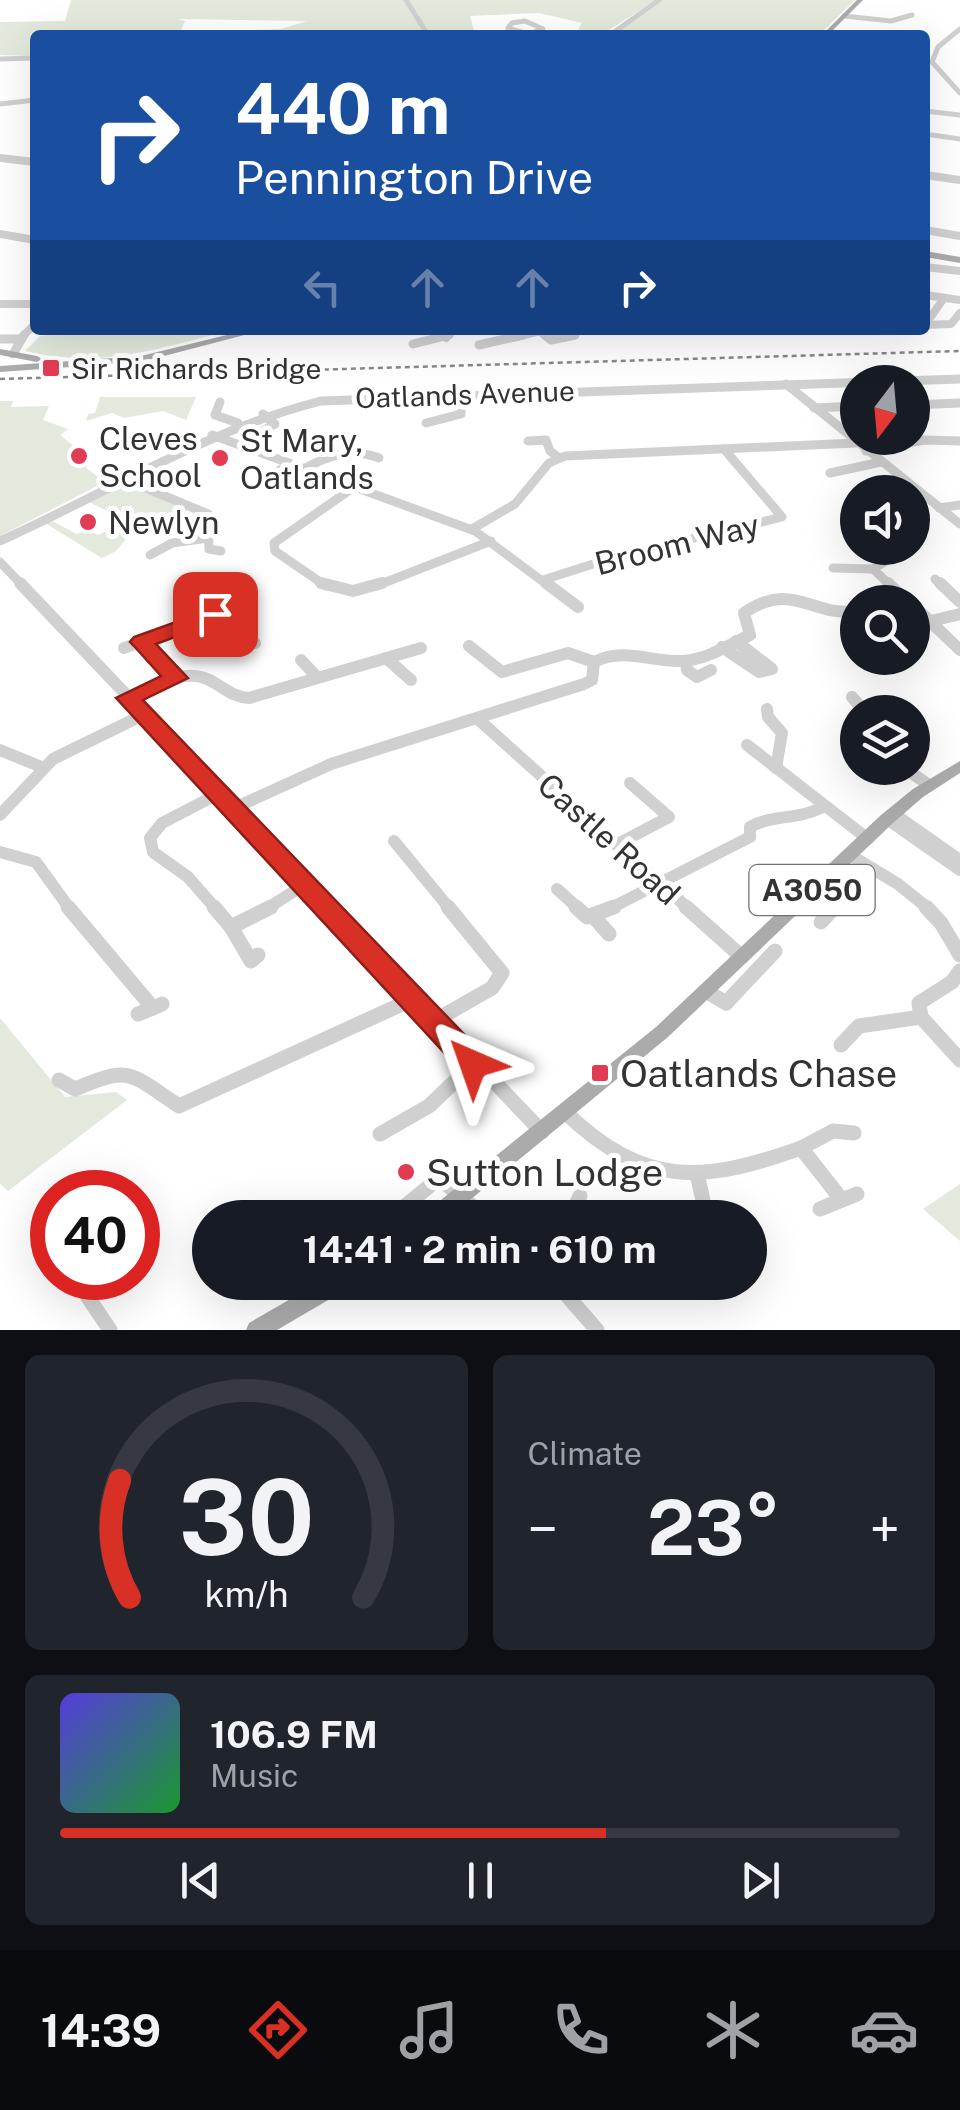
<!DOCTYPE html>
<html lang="en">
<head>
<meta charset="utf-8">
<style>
	:root { --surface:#171b24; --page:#20242c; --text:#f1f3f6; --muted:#9ea1a6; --line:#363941; --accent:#d93025 }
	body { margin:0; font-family:"Public Sans",sans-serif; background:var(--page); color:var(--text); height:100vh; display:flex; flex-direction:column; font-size:38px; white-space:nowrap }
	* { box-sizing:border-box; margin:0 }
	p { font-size:32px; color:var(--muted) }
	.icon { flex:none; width:55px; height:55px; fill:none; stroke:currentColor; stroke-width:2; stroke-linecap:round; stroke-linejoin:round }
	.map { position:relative; height:1330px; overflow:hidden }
	.drawer { display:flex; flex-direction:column; gap:25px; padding:25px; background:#0d0f14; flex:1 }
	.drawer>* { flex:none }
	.guide { position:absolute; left:30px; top:30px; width:900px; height:305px; border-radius:10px; box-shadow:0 10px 40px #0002; background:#1a4fa0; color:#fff; overflow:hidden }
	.needle { width:65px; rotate:196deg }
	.buttons { position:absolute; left:840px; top:365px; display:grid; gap:20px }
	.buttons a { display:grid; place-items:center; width:90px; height:90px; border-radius:50%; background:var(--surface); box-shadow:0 10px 40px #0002; font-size:50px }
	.speed { position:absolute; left:30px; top:1170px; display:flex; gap:20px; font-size:50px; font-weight:700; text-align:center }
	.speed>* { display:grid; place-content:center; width:130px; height:130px; border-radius:50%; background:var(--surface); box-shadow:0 10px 40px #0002; line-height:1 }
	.speed .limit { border:15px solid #d22; background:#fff; color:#111 }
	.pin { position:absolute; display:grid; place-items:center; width:85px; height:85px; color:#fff; margin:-42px; border-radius:20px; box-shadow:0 5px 15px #0006 }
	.me { position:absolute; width:110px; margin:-55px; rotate:317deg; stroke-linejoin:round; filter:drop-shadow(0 0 8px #0008) }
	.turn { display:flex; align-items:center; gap:35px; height:210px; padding:0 40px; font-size:45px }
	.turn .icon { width:130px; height:130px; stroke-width:2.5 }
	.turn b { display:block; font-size:70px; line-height:85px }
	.lanes { display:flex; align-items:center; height:95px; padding:0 40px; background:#0003; justify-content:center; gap:50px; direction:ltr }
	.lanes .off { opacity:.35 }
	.big { font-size:75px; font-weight:700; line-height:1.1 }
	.drawer .card { flex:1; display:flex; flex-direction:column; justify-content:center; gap:15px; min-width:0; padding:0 35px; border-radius:15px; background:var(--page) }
	.drawer .dial { align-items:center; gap:0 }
	.dial svg { height:260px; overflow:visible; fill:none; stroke:var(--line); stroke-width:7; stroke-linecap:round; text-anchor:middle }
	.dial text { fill:var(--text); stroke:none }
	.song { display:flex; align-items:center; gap:30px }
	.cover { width:120px; height:120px; border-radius:15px; background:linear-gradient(135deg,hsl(250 70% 55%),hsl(130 70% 35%)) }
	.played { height:10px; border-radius:5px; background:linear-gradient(90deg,var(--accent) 65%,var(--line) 65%) }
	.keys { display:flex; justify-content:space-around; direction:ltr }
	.heat { display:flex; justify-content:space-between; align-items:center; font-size:55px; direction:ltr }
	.drawer .tiles { flex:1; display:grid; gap:25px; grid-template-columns:1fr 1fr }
	.card:last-child { grid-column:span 2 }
	.trip { position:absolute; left:192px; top:1200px; width:575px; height:100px; border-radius:50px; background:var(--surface); box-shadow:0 10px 40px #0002; font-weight:700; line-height:100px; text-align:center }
	.dock { display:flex; height:160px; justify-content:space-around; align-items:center; background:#090b0e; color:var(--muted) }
	.dock .icon { width:70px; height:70px }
	.dock .active { color:var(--accent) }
	.dock b { font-size:45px; color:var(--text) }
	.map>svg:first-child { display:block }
	.green { fill:#e3e9dc }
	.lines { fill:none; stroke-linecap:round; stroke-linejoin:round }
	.minor-far4 { stroke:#d0d0d0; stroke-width:5 }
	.minor-far3 { stroke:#d0d0d0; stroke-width:8 }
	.minor-far2 { stroke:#d0d0d0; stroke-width:9 }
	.minor-far1 { stroke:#d0d0d0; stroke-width:12 }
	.minor { stroke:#d0d0d0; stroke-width:15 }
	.major { fill:#ababab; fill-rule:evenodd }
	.rail { stroke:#888; stroke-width:2.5; stroke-dasharray:5 4; stroke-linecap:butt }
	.route { fill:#d93025; stroke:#8d1f18; stroke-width:2.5 }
	.poi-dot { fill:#e23c55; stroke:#fff; stroke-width:4 }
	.labels { text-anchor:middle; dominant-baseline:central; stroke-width:10; stroke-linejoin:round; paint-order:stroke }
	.far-poi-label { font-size:28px; fill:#333; stroke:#fff; text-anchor:start }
	.far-street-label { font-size:28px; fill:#333; stroke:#fff }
	.shield { fill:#fff; stroke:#707070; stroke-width:2.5 }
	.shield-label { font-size:30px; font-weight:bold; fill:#333 }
	.poi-label { font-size:32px; fill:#333; stroke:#fff; text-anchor:start }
	.street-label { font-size:32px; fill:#333; stroke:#fff }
	.near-poi-label { font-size:38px; fill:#333; stroke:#fff; text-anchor:start }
</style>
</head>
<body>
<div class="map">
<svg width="960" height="1330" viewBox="0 0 960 1330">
	<rect width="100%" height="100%" fill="#fff"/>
	<g class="green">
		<polygon points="71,0 656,0 601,35 582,35 586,31 578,29 582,23 539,13 470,16 475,35 231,32 226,31 281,29 307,21 178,19 185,21 179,35 35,35 35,56 0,55 0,22 65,21"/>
		<polygon points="661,0 855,0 819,35 613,35"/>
		<path d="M 80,330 L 231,330 C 158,349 101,369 25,351 L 40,336 Z"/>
		<polygon points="100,397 196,397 186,420 163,411 124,418 112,413 86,421 88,414 95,413"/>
		<polygon points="0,401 13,401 11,407 49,406 43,420 68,429 60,435 80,451 74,455 88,462 86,468 105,482 0,536"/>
		<polygon points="127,484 190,509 163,523 174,530 160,538 137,526 116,551 102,558 45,523 50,520 77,534 86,530 98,535 113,528 106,523 121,518 87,501"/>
		<polygon points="0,1018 65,1097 116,1092 127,1100 8,1191 0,1184"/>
		<polygon points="960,1184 960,1241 923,1209"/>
	</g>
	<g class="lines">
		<g class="minor-far4">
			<polyline points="406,0 428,35"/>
			<polyline points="844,16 891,21 912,15"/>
			<polygon points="525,21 543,29 528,34 508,28 512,23"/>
			<polyline points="960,29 938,47 932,62 960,93"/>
			<polyline points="610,35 659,0"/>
			<polyline points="0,59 35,58"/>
			<polyline points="0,104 35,100"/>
			<polyline points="925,111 960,115"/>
			<polyline points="925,134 960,139"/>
		</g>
		<g class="minor-far3">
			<polyline points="0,158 35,162"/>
			<polyline points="925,175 960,180"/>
			<polyline points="925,230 960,236"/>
			<polyline points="0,234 35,240"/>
			<polyline points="925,267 960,271"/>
			<polyline points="925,295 960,300"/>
			<polyline points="0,304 35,304"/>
			<polyline points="925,325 951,324 960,313"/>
			<polyline points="925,325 944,298"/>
			<polyline points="538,330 548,338"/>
			<polyline points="705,330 754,330"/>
			<polyline points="21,338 35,324"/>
			<polyline points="446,338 453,330"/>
			<polyline points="512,338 540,331"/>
			<polyline points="563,338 575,335"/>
		</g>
		<g class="minor-far2">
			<polyline points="545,335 551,340 575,335"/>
			<polyline points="0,339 20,339"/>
			<polyline points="413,344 449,335"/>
			<polyline points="479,345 523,335"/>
			<polyline points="13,354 24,335"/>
			<polyline points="786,384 960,524"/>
			<polyline points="220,402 215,415 238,423"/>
			<polyline points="912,405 960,403"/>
			<polyline points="814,408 858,406"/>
			<polyline points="263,414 275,424 264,430 270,432"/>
			<polyline points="426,423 461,414 461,394"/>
			<polyline points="212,435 475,531 549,586"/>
			<polyline points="528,441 546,440 550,451 559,458"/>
			<polyline points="866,451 924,440 960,441"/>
			<path d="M 304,469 C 328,455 352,448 379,458"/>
			<polyline points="830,473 881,462"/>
			<polyline points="124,479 208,514 209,549 221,551"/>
			<polyline points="258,484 289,464"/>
			<polyline points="939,508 960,505"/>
			<polyline points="472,529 515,504 549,463 565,456 856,443"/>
			<path d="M 0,541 C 107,493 206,430 321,401 L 960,379"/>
			<polyline points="150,555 172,543 208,538"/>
			<polyline points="0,562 23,586"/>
			<polyline points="833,568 873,569 901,552"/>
			<polyline points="873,569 891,586"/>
			<polyline points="935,579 942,586"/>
			<polyline points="543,580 612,558 782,517 724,449"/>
			<polyline points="326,586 275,551 274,543 354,487"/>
			<polyline points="376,586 491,541"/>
		</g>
		<g class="minor-far1">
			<polyline points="20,583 330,909"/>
			<polyline points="321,583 353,591 382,583"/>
			<polyline points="546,583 578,607"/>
			<polyline points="888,583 907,601"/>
			<polyline points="940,583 960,602"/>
			<polyline points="197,601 255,643"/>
			<polyline points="912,604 960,650"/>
			<polyline points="931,621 960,614"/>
			<polyline points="142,642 176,678"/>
			<polyline points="469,646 502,672 568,653 594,662"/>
			<polyline points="722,647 759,672 772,669 736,641"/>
			<polyline points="124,648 215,614"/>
			<polyline points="386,658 411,680"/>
			<polyline points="301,660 317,677"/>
			<polyline points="686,661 687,670 697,677 711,670"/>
			<path d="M 594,662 C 624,647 650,662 682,661 C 706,660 729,645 750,635 L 744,613 C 793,579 812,618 858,611"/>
			<polyline points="852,697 865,712"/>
			<path d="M 128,698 C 153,687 185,665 213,682 C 226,689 233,697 249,698 L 421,648"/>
			<polyline points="767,709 768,717 782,733 776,768"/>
			<polyline points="478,719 689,909"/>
			<polyline points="747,745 868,839"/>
			<polyline points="0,750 44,768"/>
			<polyline points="904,768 929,785"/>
			<polyline points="232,809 331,764 584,684 592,680 594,662"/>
			<polyline points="894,814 960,860"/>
			<polyline points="0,815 53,759 143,715"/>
			<polyline points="887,819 960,870"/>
			<polyline points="394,841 450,909"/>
			<polyline points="616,845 669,817 630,783"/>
			<polyline points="0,852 36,862 70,909"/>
			<polyline points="850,855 898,884 929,909"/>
			<polyline points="557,889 579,909"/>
			<polyline points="809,894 835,908"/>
			<polyline points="216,909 188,877 153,852 150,838 162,823 218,794"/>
			<polyline points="266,909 304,885"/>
			<path d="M 609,909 L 750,837 L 750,827 C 773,814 795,821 823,807"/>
			<polyline points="833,909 847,894"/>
		</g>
		<g class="minor">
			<polyline points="68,907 153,1008 162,1004"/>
			<polyline points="214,907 231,927"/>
			<polyline points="328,907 542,1132"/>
			<polyline points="576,907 587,917 614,907"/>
			<polyline points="686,907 742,957"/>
			<polyline points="926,907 941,923 960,955"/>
			<polyline points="594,917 609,934"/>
			<polyline points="821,922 835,907"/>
			<polyline points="258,955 251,961 231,927 271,907"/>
			<polyline points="960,971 952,982 919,1003 921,1017 960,1060"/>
			<polyline points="706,991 726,1003 775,951"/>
			<polyline points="138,1014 153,1008"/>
			<polyline points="434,1021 492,988 502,973 448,907"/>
			<polyline points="841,1045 859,1026 921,1017"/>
			<path d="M 59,1080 L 75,1089 C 132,1065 129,1073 179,1106 L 413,999"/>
			<path d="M 565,1112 C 644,1188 703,1183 801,1148 L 842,1200 L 857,1194"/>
			<polyline points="380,1134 429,1106 473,1064"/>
			<polyline points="801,1148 833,1131 854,1133"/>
			<polyline points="697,1174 707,1218"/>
			<polyline points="439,1178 486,1218"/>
			<polyline points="404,1207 450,1169"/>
			<polyline points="820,1209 842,1200"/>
			<polyline points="570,1218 580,1196"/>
			<polyline points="75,1278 110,1330"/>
			<polyline points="555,1282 597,1330"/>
		</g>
		<g class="major">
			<polygon points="857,0 863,0 828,35 822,35"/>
			<polygon points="925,251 960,257 960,263 925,257"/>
			<polygon points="247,330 264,330 141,362 0,372 0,366 141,356"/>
			<polygon points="0,349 37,356 42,359 37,362 0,355"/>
			<polygon points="960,761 960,773 923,797 893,823 668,1037 448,1218 423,1218 426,1212 656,1027 881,815 913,789"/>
			<polygon points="320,1282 350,1282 347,1289 277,1330 246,1330 249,1323"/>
		</g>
		<polyline class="rail" points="0,379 960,351"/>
	</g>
	<polygon class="route" points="215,608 223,610 226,614 223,619 156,644 188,678 143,700 484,1055 489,1064 484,1072 473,1076 462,1072 116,698 161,676 134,646 130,642 134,637"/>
	<g class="poi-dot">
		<rect x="41" y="358" width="20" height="20" rx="5"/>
		<circle cx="79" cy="456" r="10"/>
		<circle cx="220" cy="458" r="10"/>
		<circle cx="88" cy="522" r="10"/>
		<rect x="590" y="1063" width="20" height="20" rx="5"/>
		<circle cx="406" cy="1172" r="10"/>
	</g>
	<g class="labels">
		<g class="far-poi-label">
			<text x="71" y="368">Sir Richards Bridge</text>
		</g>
		<g class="far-street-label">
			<text transform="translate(465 394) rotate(-2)">Oatlands Avenue</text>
		</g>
		<rect class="shield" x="749.5" y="865" width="125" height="50" rx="8"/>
		<g class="shield-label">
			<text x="812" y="890">A3050</text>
		</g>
		<g class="poi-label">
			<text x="99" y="438">Cleves<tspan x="99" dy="37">School</tspan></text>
			<text x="240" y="440">St Mary,<tspan x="240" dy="37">Oatlands</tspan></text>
			<text x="108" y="522">Newlyn</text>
		</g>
		<g class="street-label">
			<text transform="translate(677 544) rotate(-14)">Broom Way</text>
			<text transform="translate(609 839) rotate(42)">Castle Road</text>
		</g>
		<g class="near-poi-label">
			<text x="620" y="1073">Oatlands Chase</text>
			<text x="426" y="1172">Sutton Lodge</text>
		</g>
	</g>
</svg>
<div class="buttons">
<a><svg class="needle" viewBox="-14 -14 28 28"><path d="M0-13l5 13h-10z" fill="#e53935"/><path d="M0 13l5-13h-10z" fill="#9ea1a6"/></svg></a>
<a><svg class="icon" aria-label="sound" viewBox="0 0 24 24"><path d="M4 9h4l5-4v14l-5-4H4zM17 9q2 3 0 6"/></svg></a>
<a><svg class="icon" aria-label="search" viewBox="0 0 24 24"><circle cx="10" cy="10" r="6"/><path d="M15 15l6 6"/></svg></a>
<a><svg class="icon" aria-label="layers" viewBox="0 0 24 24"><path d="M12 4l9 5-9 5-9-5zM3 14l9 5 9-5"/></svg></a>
</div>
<div class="speed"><div class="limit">40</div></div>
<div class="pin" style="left:215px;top:614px;background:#d93025"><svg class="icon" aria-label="arrive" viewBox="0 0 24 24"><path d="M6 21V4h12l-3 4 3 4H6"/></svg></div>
<svg class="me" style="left:473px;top:1064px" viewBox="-20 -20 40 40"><path d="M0-17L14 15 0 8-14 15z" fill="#d93025" stroke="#fff" stroke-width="4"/></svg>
<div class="trip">14:41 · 2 min · 610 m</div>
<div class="guide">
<div class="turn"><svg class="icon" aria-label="right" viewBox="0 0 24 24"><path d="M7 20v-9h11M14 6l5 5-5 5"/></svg><div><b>440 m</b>Pennington Drive</div></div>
<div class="lanes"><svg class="icon off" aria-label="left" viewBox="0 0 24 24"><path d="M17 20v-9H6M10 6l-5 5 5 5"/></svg><svg class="icon off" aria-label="ahead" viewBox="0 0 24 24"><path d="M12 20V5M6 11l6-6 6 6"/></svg><svg class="icon off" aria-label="ahead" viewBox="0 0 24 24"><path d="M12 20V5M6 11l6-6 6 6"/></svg><svg class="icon" aria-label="right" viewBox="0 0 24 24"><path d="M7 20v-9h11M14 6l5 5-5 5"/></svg></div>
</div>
</div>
<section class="drawer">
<div class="tiles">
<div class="card dial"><svg viewBox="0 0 100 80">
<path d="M14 69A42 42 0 1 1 86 69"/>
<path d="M14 69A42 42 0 0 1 11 33" stroke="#d93025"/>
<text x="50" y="56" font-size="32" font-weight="700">30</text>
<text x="50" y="72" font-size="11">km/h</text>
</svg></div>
<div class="card"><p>Climate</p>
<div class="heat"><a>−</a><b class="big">23°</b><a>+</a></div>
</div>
<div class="card">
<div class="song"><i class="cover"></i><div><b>106.9 FM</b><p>Music</p></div></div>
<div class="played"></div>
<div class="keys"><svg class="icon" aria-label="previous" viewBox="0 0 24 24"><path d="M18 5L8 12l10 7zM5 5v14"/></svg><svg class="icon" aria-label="pause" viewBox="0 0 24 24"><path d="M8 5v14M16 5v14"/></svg><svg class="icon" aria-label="next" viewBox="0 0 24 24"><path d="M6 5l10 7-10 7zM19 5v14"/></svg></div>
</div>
</div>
</section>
<nav class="dock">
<b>14:39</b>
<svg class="icon active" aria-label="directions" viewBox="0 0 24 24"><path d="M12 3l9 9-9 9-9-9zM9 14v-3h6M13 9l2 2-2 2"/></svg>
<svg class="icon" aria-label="music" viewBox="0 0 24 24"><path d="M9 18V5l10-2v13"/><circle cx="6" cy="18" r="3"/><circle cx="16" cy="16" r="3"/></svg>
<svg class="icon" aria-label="phone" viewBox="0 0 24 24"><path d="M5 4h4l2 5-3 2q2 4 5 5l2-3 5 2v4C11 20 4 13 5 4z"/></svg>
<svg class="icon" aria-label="climate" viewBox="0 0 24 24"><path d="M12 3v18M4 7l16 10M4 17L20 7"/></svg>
<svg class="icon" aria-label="car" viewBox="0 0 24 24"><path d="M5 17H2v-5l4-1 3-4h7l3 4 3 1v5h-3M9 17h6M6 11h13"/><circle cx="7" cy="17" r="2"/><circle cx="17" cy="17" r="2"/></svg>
</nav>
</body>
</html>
